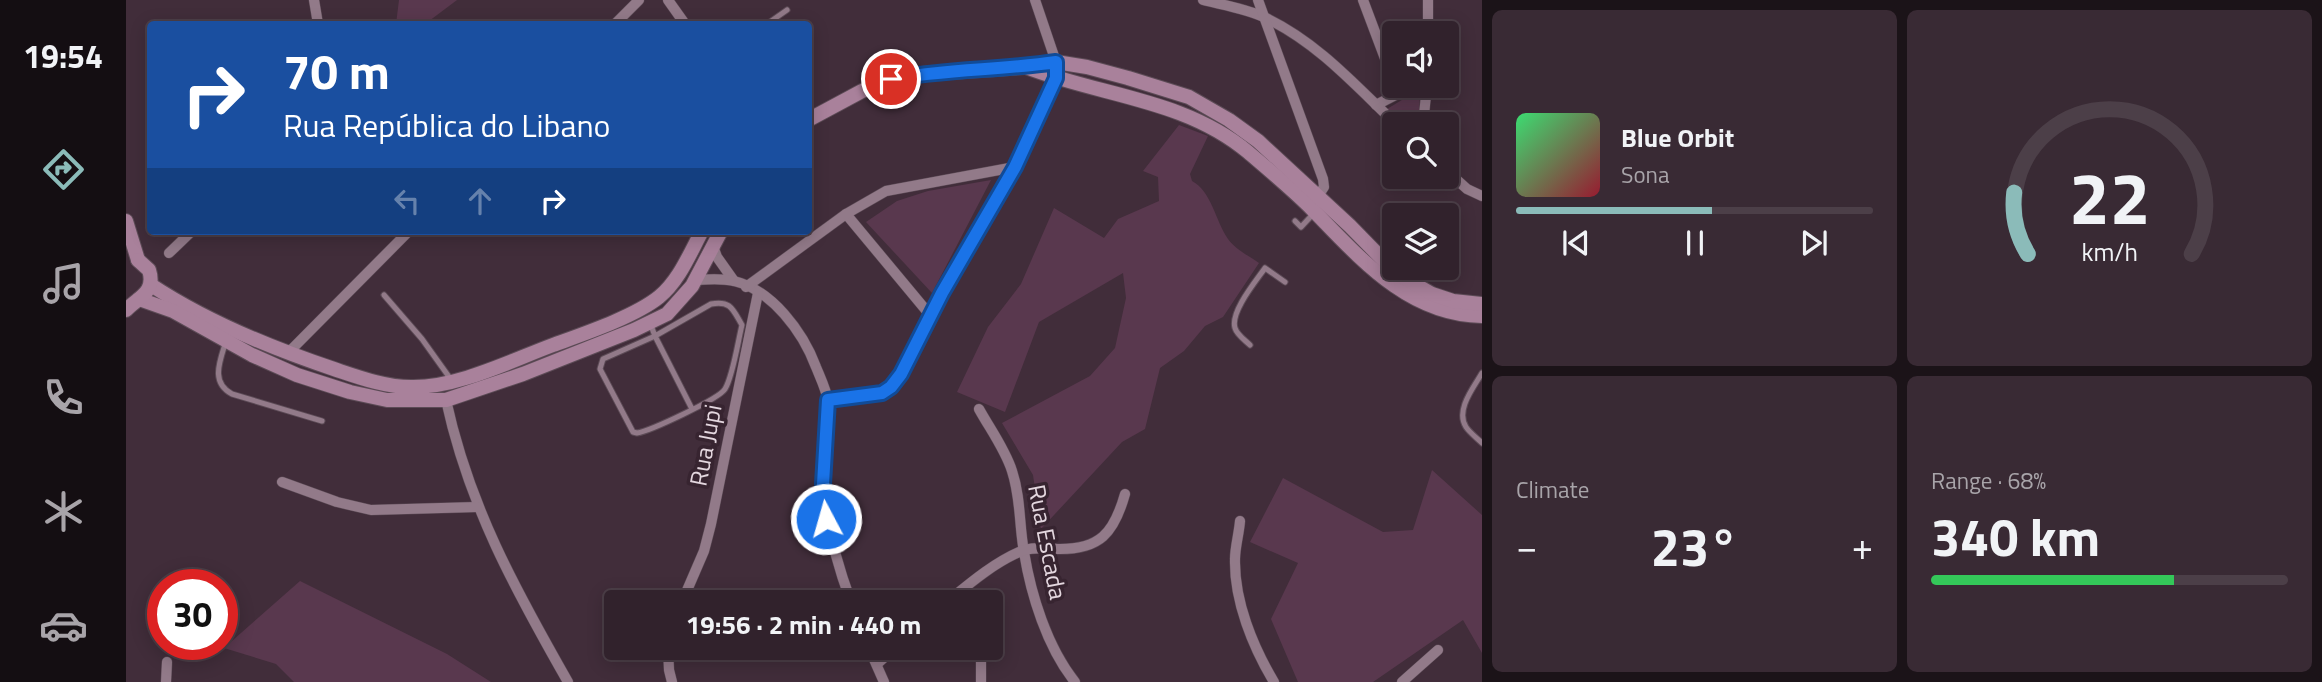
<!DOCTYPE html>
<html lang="en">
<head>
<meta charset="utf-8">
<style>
	:root { --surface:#31222c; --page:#392a34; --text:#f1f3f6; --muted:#a8a4a9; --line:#4c3f48; --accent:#8bbbb9 }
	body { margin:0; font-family:"Titillium Web",sans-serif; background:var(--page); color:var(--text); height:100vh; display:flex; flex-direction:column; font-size:26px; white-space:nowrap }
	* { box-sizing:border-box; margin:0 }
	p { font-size:23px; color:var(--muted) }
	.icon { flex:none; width:38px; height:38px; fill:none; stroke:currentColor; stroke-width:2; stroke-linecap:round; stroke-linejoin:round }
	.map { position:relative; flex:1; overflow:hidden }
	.sheet { display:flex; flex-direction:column; gap:10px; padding:10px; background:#1b1318; width:840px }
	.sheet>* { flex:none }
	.hud { position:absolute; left:21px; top:21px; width:665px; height:214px; border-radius:7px; box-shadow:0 4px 18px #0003,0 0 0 2px var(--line); background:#1a4fa0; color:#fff; overflow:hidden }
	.controls { position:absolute; left:1256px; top:21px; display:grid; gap:14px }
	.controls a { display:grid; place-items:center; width:77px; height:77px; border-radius:7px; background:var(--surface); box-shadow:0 4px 18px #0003,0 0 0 2px var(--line); font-size:35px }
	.speed { position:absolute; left:21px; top:569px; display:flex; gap:14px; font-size:35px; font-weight:700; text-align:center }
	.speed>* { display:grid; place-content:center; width:91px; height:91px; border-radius:50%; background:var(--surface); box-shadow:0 4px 18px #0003,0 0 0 2px var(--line); line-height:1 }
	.speed .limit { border:10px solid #d22; background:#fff; color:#111 }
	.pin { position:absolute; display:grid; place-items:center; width:60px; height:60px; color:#fff; margin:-30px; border:4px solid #fff; border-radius:50%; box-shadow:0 2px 7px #0007 }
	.me { position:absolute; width:77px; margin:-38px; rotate:354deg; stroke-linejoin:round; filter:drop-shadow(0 0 5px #0008) }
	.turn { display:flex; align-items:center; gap:24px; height:147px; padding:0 21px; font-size:32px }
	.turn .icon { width:91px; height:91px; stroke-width:2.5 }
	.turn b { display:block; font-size:49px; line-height:60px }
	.lanes { display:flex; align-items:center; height:66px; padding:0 21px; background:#0003; justify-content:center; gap:35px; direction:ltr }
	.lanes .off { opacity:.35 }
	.big { font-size:52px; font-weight:700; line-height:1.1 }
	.sheet .tile { flex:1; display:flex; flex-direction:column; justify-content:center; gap:10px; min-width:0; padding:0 24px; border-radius:10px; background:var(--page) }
	.sheet .dial { align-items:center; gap:0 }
	.dial svg { height:182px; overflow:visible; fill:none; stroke:var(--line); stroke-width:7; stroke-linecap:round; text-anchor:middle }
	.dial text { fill:var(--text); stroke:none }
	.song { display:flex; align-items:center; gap:21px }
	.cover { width:84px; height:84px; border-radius:10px; background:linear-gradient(135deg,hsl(140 70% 55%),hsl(350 70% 35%)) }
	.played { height:7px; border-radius:4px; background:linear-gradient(90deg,var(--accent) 55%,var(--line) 55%) }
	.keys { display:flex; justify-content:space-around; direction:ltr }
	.heat { display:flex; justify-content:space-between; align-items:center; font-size:38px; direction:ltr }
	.charge { height:10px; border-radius:5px; background:linear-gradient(90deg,#34c759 68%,var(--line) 0) }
	.sheet .tiles { flex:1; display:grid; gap:10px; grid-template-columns:repeat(2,1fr) }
	.trip { position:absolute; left:478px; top:590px; width:399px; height:70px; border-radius:7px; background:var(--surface); box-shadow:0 4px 18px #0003,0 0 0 2px var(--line); font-weight:700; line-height:70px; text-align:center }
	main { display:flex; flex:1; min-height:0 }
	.tabs { display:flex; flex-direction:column; width:126px; justify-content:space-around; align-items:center; background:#140e12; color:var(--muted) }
	.tabs .icon { width:49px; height:49px }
	.tabs .current { color:var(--accent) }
	.tabs b { font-size:32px; color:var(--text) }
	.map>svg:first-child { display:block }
	.green { fill:#59384e }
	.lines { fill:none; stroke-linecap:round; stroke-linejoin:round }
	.lane-casing { stroke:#5c4b56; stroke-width:7 }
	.street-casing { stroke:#5c4b56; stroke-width:11 }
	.secondary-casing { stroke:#5c4b56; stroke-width:16 }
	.lane { stroke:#927a89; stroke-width:5 }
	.street { stroke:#927a89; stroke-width:10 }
	.secondary { stroke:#a9819b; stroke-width:14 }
	.route-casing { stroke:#114b97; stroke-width:18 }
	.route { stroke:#1a73e8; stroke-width:12 }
	.labels { text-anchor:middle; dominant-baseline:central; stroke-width:7; stroke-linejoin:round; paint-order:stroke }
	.street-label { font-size:24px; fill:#e4d7df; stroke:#372430 }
</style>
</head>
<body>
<main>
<nav class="tabs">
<b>19:54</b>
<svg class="icon current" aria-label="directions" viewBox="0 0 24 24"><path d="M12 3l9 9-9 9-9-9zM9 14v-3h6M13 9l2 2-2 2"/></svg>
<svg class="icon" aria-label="music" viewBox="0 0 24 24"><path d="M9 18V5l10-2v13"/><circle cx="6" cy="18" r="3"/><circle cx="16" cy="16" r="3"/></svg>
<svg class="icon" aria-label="phone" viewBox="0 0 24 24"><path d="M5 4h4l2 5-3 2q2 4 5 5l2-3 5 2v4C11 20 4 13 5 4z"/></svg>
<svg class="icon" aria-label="climate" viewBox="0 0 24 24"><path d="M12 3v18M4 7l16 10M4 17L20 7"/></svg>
<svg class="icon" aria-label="car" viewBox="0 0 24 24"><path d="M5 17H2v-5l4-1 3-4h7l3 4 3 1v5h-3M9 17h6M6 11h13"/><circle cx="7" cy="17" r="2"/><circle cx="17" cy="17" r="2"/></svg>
</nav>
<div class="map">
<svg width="1356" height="682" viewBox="0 0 1356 682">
	<rect width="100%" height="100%" fill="#412d3a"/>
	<g class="green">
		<polygon points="273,0 331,0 299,24 270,24"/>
		<polygon points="1294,89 1293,121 1277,124 1261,109"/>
		<path d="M 1053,125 L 1082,136 L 1064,174 L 1066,181 C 1086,192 1089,220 1102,239 C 1109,249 1123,256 1133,263 L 1097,317 L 1079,326 L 1058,351 L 1034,368 L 1019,429 L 996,442 L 915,529 L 907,475 L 876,423 L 964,376 L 989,348 L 1000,298 L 997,273 L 913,322 L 879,412 L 831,392 L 862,327 L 895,284 L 928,208 L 978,238 L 992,219 L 1033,201 L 1032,177 L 1017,171 Z"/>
		<polygon points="865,180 806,293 740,222 771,201 802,191"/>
		<polygon points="1306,470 1356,515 1356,653 1337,620 1247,682 1172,682 1145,619 1172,563 1124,542 1157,478 1257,532 1287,530"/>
		<polygon points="174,581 321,654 365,682 168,682 150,664 98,648"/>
	</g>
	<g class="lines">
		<g class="lane-casing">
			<g id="lane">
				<polyline points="641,24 661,10"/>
				<polyline points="1169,221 1175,227 1189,212"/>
				<polyline points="258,295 296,339 326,381"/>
				<path d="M 524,323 L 529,336 L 477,359 L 474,369 L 507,432 L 511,433 C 524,431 593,399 599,389 C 607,376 612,341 616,325 C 607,310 605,300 585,304 L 529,336 L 566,409"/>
				<path d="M 100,341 C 94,361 84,382 106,394 L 196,421"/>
				<path d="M 1124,345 C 1119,340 1111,335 1109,328 C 1104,312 1130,281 1139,268 L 1159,282"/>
				<path d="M 1356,373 C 1348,387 1329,410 1340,427 C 1344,433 1351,438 1356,443"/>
			</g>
		</g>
		<g class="street-casing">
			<g id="street">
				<polyline points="188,0 192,24"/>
				<polyline points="542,0 559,24"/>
				<path d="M 1077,0 C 1097,5 1122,9 1140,18 C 1192,43 1229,85 1270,124"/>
				<polyline points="1132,0 1197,179 1198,187 1190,199"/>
				<polyline points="1237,0 1269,85"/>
				<polyline points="489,24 513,0"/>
				<polyline points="1302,33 1302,0"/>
				<polyline points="1250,105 1287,86"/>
				<polyline points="1297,124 1301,86"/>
				<polyline points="1321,171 1341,189 1356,196"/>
				<polyline points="720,214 804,315"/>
				<polyline points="587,246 591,257 608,281"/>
				<polyline points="43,253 66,231"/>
				<path d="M 570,280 C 582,279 596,278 608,281 C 646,290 677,332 690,367 C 694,377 701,391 702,402 C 703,431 695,460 697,488 C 701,528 711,564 725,602"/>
				<polyline points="620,287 720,214 760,191 889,167"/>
				<polyline points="162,353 283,231"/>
				<path d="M 320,400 C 343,506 389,589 442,682"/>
				<polyline points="702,400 756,393 765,387 775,374 816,293 889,167 930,78 930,62 909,0"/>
				<path d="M 853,409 C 864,429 879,449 886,471 C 895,498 893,525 898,552 C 905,595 921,647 949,682"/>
				<polyline points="156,482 211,502 245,510 351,507"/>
				<path d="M 1114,521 C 1113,534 1109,547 1109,559 C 1108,601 1127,647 1148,682"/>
				<polyline points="556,602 578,551 585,524 632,293"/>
				<path d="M 821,602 C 844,583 870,561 898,550 C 909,547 920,548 931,549 C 974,550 988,533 999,494"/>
				<polyline points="542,648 543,670 546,682"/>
				<polyline points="743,648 758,682"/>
				<polyline points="751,664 769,648"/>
				<polyline points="40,682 41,662"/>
				<polyline points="855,682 855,660"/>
				<polyline points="1276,682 1312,650"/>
			</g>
		</g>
		<g class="secondary-casing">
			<g id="secondary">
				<path d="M 900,67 C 974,96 1059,99 1122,152 C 1143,170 1166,189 1186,209 C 1234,258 1282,315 1356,316"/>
				<polyline points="682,120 736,91 765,79 795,74 899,67 930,62 961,67 1002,78 1063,97 1103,120 1132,141 1224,226 1271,274 1306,294 1327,301 1356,304"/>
				<polyline points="0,221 12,260"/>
				<path d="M 25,285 C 81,322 145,348 208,369 C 232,377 259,387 285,387 C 331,388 384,361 427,345 C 457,334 508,317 533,297 C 553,281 564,253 576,231"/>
				<polyline points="13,299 47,311 126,355 171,375 224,392 261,400 320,400 397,374 508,330 541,314 566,286 595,231"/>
				<path d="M 0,310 C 13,297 30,292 23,270 L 12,260"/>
			</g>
		</g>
		<use href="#lane" class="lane"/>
		<use href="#street" class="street"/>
		<use href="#secondary" class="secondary"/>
	</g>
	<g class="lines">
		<g class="route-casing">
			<path id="route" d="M 700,519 L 697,484 L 702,400 L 756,393 L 765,387 L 775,374 L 816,293 L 889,167 L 930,78 L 930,62 C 875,70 819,69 765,79"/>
		</g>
		<use href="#route" class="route"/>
	</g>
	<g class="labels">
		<g class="street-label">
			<text transform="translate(579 445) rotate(-79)">Rua Jupi</text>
			<text transform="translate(922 542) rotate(79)">Rua Escada</text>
		</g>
	</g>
</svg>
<div class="controls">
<a><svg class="icon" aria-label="sound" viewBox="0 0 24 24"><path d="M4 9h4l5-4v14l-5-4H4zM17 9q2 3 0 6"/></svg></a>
<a><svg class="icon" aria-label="search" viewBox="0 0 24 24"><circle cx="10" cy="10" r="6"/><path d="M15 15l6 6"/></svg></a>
<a><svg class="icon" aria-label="layers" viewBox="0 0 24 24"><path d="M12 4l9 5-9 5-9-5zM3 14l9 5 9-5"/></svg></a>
</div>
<div class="speed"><div class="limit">30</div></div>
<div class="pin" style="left:765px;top:79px;background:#d93025"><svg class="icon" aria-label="arrive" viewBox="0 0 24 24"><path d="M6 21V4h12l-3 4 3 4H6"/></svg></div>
<svg class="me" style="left:700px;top:519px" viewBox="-20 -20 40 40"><circle r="17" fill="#1a73e8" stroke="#fff" stroke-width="3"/><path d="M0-11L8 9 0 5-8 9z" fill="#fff"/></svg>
<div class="trip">19:56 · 2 min · 440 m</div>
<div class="hud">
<div class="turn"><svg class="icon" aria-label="right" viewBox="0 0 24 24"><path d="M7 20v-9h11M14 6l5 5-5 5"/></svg><div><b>70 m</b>Rua República do Libano</div></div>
<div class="lanes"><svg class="icon off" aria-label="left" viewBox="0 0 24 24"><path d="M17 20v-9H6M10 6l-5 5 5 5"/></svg><svg class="icon off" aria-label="ahead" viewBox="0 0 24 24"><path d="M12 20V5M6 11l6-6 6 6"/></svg><svg class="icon" aria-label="right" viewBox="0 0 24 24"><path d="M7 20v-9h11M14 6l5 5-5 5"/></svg></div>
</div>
</div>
<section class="sheet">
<div class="tiles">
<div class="tile">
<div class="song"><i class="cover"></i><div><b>Blue Orbit</b><p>Sona</p></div></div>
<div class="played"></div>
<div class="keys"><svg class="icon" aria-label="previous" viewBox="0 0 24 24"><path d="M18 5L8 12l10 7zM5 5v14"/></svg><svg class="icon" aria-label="pause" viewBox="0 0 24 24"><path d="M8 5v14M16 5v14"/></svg><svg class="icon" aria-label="next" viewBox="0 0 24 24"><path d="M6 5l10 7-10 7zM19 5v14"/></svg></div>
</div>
<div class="tile dial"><svg viewBox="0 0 100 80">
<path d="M14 69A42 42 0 1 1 86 69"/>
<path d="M14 69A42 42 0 0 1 8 42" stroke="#8bbbb9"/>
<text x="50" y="56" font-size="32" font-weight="700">22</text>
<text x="50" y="72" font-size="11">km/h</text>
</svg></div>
<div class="tile"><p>Climate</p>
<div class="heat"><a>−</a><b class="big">23°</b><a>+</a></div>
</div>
<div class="tile"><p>Range · 68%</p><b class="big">340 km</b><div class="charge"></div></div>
</div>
</section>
</main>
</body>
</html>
